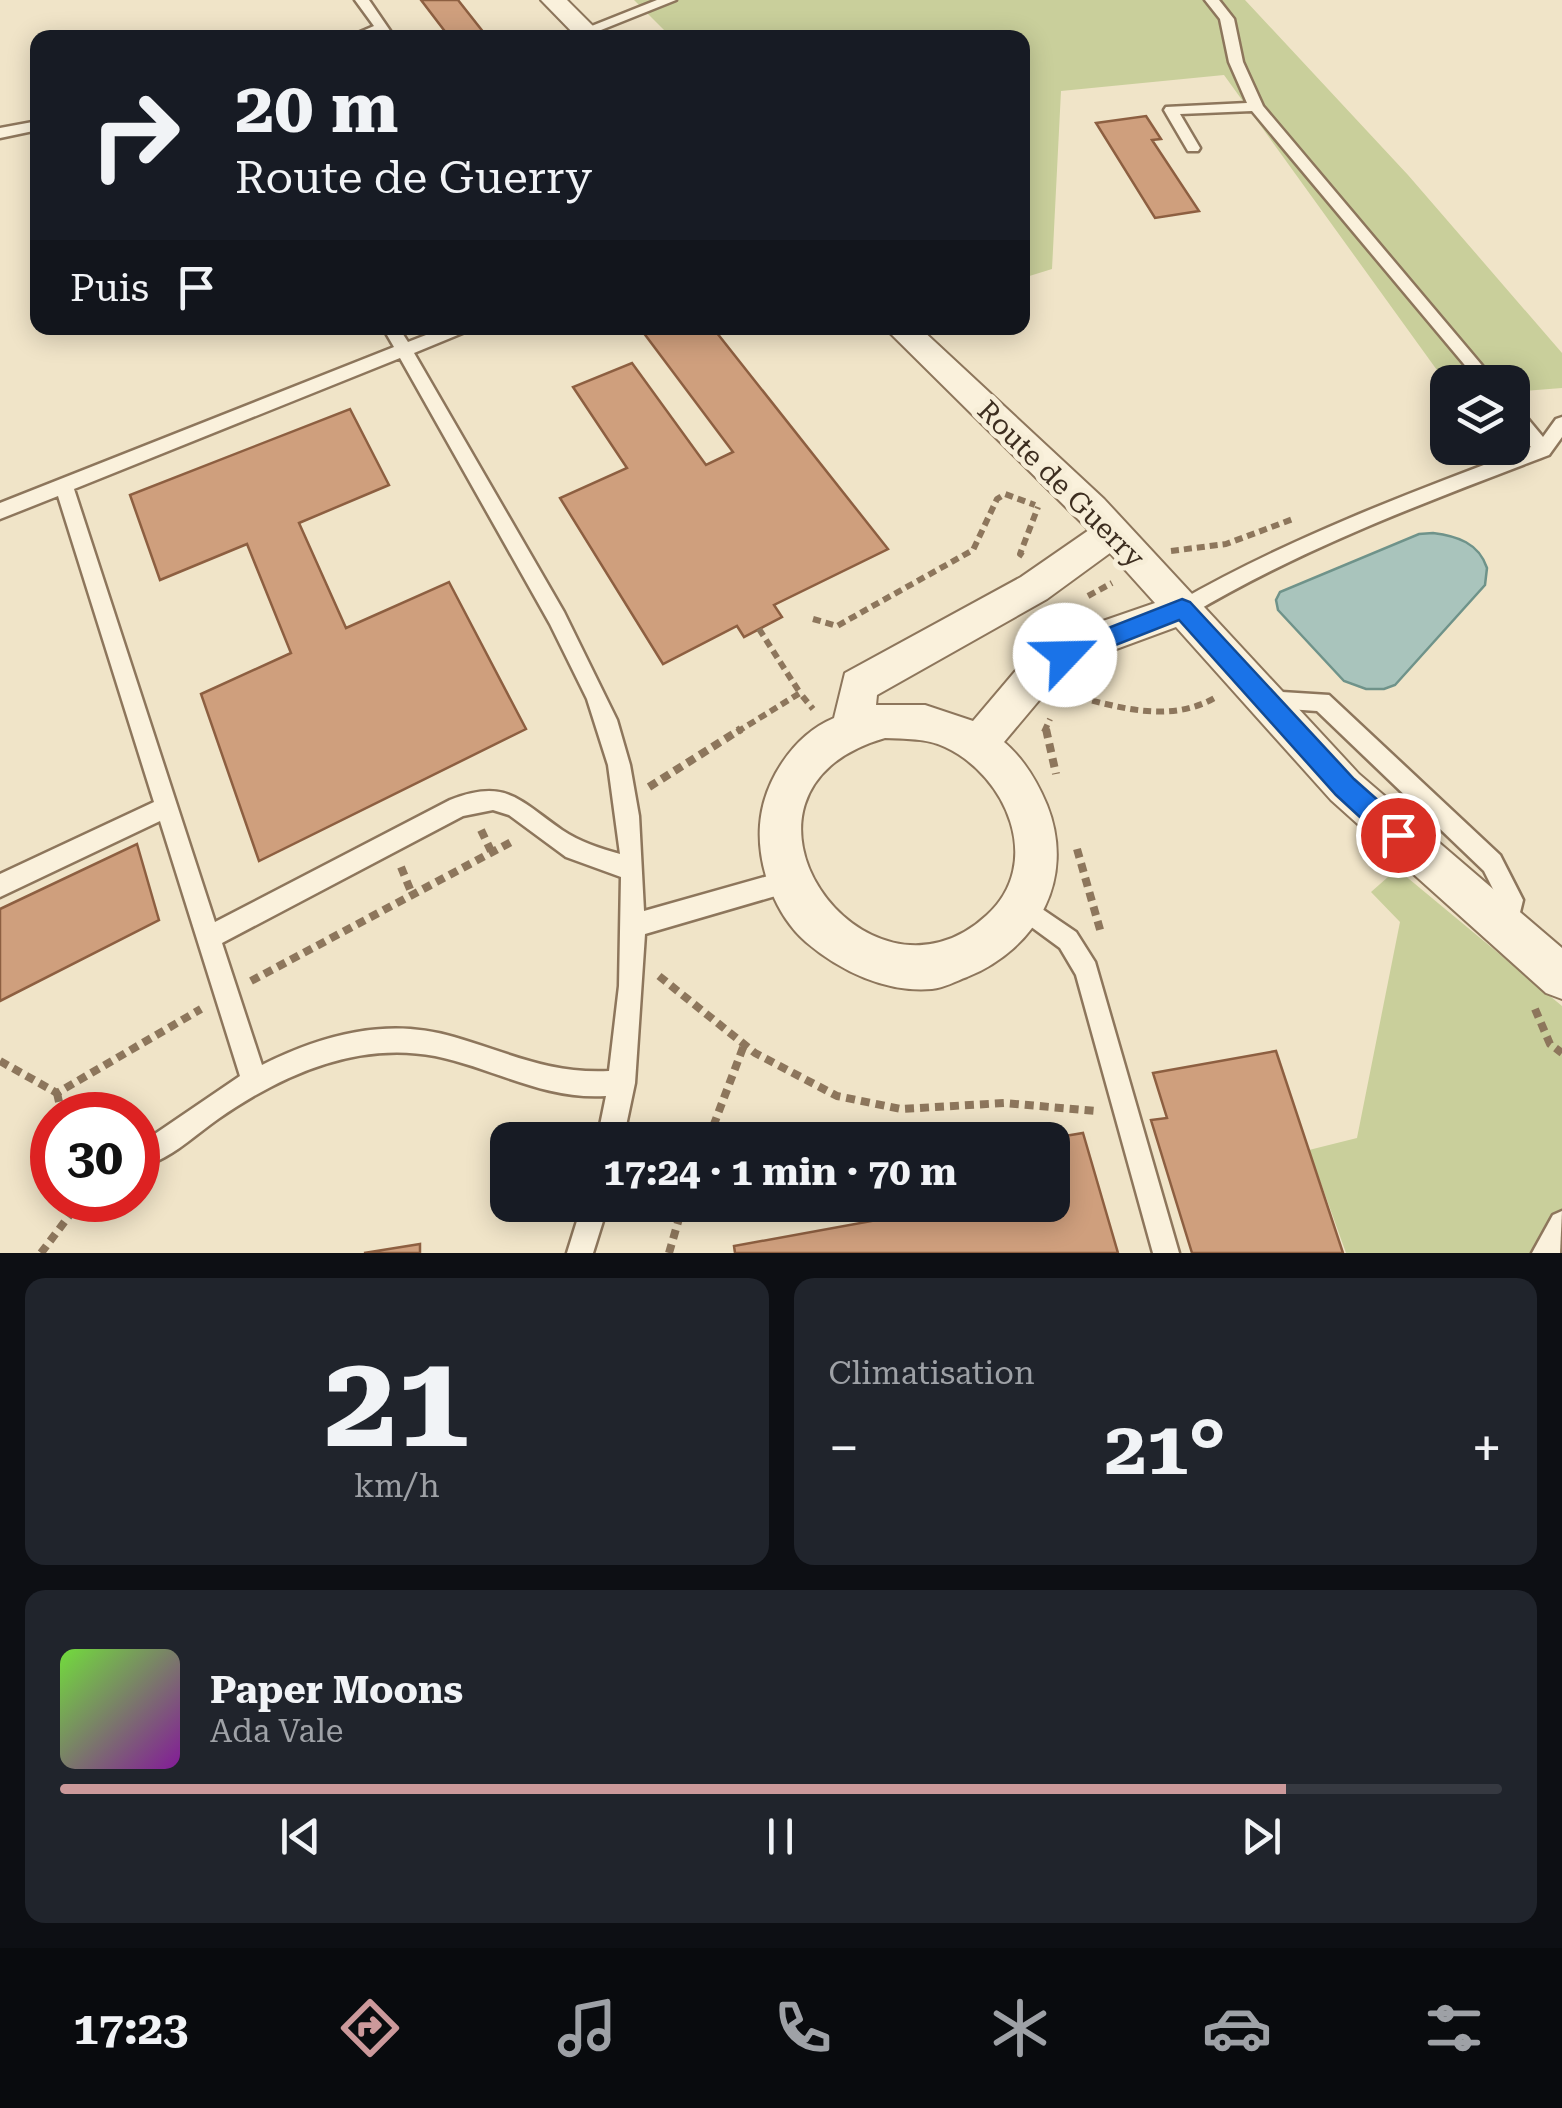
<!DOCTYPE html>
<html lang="fr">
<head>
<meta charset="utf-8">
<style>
	:root { --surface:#171b24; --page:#20242c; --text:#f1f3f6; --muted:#9ea1a6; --line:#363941; --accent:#cc999b }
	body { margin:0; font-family:"Roboto Serif",serif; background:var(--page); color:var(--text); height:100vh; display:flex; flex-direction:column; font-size:38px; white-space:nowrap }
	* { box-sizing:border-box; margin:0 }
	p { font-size:32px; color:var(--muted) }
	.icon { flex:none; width:55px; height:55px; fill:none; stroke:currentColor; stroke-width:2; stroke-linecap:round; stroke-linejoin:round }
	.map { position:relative; height:1253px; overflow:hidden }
	.details { display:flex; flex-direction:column; gap:25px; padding:25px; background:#0d0f14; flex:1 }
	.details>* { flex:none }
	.banner { position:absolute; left:30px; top:30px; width:1000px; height:305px; border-radius:20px; box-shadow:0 5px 25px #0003; background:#171b24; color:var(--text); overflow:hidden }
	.buttons { position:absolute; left:1430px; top:365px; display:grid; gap:20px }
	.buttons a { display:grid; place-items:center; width:100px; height:100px; border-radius:20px; background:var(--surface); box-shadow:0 5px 25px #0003; font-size:50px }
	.speed { position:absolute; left:30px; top:1092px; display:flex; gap:20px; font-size:50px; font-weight:700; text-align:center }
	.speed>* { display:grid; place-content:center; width:130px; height:130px; border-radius:50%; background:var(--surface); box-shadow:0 5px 25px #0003; line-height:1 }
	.speed .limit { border:15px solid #d22; background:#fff; color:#111 }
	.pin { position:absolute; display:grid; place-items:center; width:85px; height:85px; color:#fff; margin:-42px; border:5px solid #fff; border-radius:50%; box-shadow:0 2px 10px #0007 }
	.me { position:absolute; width:110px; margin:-55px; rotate:66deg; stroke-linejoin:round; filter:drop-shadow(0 0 8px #0008) }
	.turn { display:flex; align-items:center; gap:35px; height:210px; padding:0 40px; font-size:45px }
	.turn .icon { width:130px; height:130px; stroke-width:2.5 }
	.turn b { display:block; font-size:70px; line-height:85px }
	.then { display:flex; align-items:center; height:95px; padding:0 40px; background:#0003; gap:20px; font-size:38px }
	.big { font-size:75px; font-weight:700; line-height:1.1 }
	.details .tile { flex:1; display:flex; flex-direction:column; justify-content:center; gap:15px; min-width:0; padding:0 35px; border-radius:20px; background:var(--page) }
	.details .dial { align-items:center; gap:0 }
	.dial b { font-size:130px; line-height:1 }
	.song { display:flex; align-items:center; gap:30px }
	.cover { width:120px; height:120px; border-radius:15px; background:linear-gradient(135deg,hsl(100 70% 55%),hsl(290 70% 35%)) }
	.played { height:10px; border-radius:5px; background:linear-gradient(90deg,var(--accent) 85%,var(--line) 85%) }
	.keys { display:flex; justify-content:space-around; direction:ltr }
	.heat { display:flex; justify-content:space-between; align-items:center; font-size:55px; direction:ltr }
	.details .tiles { flex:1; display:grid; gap:25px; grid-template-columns:1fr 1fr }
	.tile:last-child { grid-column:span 2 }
	.trip { position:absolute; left:490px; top:1122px; width:580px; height:100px; border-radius:20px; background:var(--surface); box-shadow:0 5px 25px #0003; font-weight:700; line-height:100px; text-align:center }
	.menu { display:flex; height:160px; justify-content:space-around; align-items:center; background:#090b0e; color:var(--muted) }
	.menu .icon { width:70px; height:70px }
	.menu .current { color:var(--accent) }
	.menu b { font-size:45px; color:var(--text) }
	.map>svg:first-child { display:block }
	.green { fill:#c9cf9b }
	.water { fill:#a9c4bc; stroke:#6f938a; stroke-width:2.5 }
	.building { fill:#cf9f7d; stroke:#8d5f41; stroke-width:2.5 }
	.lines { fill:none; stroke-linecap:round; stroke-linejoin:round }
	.lane-casing { stroke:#8d765c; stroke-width:5 }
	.street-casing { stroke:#8d765c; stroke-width:4 }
	.path-far1 { stroke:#8d765c; stroke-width:6; stroke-dasharray:8 5; stroke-linecap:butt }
	.path { stroke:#8d765c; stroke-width:8; stroke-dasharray:9 6; stroke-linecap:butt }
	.lane { fill:#faf1dc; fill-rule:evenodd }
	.street { fill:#faf1dc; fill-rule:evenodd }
	.route { fill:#1a73e8; stroke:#114b97; stroke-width:2.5 }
	.labels { text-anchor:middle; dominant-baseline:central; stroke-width:10; stroke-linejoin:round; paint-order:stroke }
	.street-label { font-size:28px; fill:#3d2e20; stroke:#f7eed8 }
</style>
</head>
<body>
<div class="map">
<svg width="1562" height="1253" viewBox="0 0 1562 1253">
	<rect width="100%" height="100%" fill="#f0e4c8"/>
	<g class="green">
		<polygon points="634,0 1245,0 1408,175 1562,353 1562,388 1513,392 1512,382 1447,384 1224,75 1061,91 1052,269 1023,278 1022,38 671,37"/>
		<polygon points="1397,869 1562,1006 1562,1253 1346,1253 1309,1150 1357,1138 1400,922 1371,892"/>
	</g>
	<path class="water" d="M 1433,533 C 1457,536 1479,543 1487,568 L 1485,585 L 1395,685 L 1384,689 L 1366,689 L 1344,681 L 1278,610 L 1276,600 L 1280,592 L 1419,534 Z"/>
	<g class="building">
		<polygon points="421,0 458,0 488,38 450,38"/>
		<polygon points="1146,116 1161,139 1152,140 1199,211 1155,218 1096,123"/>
		<polygon points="640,328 713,328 888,549 774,605 782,617 744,637 737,626 663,664 560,498 627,468 573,387 632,363 706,465 733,452"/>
		<polygon points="350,409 389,485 299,523 346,628 449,582 526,729 259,861 201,694 291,653 247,544 160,580 130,495"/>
		<polygon points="137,844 159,920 0,1001 0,909"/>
		<polygon points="1276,1051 1343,1253 1192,1253 1151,1120 1167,1118 1153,1073"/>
		<polygon points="1083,1133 1118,1253 735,1253 734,1246 959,1205 1052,1205 1052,1140 1041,1140"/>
		<polygon points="420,1244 420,1253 364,1253"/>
	</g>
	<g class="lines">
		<g class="lane-casing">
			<g id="lane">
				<polygon points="355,0 369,0 395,38 382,38 379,33 367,38 346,38 374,26"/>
				<polygon points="657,0 676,0 591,34 579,31"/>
				<polygon points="1205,0 1219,0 1234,19 1243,62 1263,106 1496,382 1479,382 1252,111 1180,114 1200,148 1198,151 1188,151 1164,110 1166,107 1247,103 1229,62 1220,19"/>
				<polygon points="38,121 38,130 0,138 0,128"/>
				<path d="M 383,328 L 399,328 L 408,342 L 444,328 L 467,328 L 465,332 L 414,353 L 564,612 L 617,720 L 630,765 L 639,816 L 644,911 L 789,870 L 797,873 L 800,881 L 797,889 L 789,892 L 645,934 L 635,1083 L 623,1140 L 597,1140 L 606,1096 C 543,1100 494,1068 435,1056 C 357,1041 281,1075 218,1119 C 198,1133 178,1152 155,1162 L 146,1158 L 142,1149 L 146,1140 L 240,1076 L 160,821 L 0,897 L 0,874 L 154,802 L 58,496 L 0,519 L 0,503 L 394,347 ZM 400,358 L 550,624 L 587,699 L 608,765 L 620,854 C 599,848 580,842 562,830 C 519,800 506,778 450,800 L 215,922 L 74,489 ZM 493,810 L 509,815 L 566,857 L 621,877 L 619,986 L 609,1071 C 550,1074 509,1053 454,1037 C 387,1017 322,1035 262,1065 L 222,943 L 463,816 Z"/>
				<path d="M 1512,406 L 1518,407 L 1543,437 L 1556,419 L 1562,417 L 1562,437 L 1549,455 C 1426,502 1304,547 1190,615 L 1176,615 L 1173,609 L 1176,603 C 1289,538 1409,493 1531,447 L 1512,425 Z"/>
				<polygon points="1266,691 1329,695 1500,855 1523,900 1514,937 1506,941 1498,937 1494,929 1499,901 1484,871 1317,711 1259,707 1256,700 1259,693"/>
				<polygon points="1023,896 1076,932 1095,962 1179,1253 1153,1253 1076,975 1060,948 1015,915 1011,907 1015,899"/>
				<polygon points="582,1205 608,1205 593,1253 567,1253"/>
				<polygon points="1562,1211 1560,1253 1532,1253 1553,1215"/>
			</g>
		</g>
		<g class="street-casing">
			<g id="street">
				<polygon points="541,0 567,0 605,38 578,38"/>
				<path d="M 885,328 L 920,328 L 1104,499 L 1359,774 L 1562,948 L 1562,999 L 1546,993 L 1331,800 L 1176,627 L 1100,655 L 1057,679 L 1004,742 C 1024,759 1037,781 1047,805 C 1076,878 1038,948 967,977 C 956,981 944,988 932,989 C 886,993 840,971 806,942 C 775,915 757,866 760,825 C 763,782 793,735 834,718 L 845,673 L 1021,577 L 1089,530 ZM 1110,553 L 1155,603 L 1074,631 L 1029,655 L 973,721 L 925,705 L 876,705 L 877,695 L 1047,599 ZM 885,738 C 905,739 926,738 945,747 C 1007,776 1044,863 987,915 C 865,1028 698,792 885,738 Z"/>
			</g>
		</g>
		<g class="path-far1">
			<polyline points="1171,551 1226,544 1293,519"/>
			<polyline points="1023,556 1020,554 1038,507"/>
			<polyline points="1088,596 1112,583"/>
			<polyline points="813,619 837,626 973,550 997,499 1005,494 1035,505"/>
			<polyline points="759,629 800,693"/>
			<path d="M 1067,694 C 1118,707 1170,725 1218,696"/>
			<polyline points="737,732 800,693 813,709"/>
			<polyline points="1044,732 1050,719"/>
		</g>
		<g class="path">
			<polyline points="1046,729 1056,774"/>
			<polyline points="649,787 741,729"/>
			<polyline points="481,830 491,851"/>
			<polyline points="1077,849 1101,933"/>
			<polyline points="401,867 412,894"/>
			<polyline points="659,976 755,1053 837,1096 901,1109 1004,1103 1096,1111"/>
			<polyline points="251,981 513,841"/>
			<polyline points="1535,1009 1550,1044 1562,1053"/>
			<polyline points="0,1061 57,1093 201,1009"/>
			<polyline points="57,1093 62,1115"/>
			<polyline points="708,1140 744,1045"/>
			<polyline points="41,1253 81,1200"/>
			<polyline points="669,1253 683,1205"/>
		</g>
		<use href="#lane" class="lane"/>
		<use href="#street" class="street"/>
	</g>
	<polygon class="route" points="1182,599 1190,602 1354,779 1407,826 1411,835 1407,844 1398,847 1389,844 1336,795 1179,620 1065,665 1057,662 1053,655 1057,648"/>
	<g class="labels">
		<g class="street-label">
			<text transform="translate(1061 484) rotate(45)">Route de Guerry</text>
		</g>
	</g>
</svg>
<div class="buttons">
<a><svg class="icon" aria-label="layers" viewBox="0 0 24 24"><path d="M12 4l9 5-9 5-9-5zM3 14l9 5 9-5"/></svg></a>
</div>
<div class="speed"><div class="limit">30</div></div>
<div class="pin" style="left:1398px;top:835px;background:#d93025"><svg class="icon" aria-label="arrive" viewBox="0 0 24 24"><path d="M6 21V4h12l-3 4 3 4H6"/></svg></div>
<svg class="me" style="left:1065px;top:655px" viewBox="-20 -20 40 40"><circle r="19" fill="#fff"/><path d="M0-13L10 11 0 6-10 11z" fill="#1a73e8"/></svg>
<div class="trip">17:24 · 1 min · 70 m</div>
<div class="banner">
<div class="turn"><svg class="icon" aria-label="right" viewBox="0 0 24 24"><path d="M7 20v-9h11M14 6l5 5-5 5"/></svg><div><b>20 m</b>Route de Guerry</div></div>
<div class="then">Puis<svg class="icon" aria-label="arrive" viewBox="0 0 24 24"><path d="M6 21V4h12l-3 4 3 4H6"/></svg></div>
</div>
</div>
<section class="details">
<div class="tiles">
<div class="tile dial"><b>21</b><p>km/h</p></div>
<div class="tile"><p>Climatisation</p>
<div class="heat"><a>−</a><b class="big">21°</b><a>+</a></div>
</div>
<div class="tile">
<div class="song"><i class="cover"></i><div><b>Paper Moons</b><p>Ada Vale</p></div></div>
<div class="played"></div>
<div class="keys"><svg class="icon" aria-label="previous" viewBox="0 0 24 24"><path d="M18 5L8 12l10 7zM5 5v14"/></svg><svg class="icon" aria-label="pause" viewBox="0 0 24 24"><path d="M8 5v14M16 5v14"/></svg><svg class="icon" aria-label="next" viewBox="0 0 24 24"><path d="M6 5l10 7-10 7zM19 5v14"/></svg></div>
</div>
</div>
</section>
<nav class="menu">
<b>17:23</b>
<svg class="icon current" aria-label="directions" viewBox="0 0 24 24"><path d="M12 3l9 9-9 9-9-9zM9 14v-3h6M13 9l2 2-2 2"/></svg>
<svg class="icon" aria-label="music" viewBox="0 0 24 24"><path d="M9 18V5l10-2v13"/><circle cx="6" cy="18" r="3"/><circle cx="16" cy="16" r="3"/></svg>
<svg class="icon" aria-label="phone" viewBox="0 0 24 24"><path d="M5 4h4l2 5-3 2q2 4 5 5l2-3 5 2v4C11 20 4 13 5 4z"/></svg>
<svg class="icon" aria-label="climate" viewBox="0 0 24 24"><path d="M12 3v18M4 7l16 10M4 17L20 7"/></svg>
<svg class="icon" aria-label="car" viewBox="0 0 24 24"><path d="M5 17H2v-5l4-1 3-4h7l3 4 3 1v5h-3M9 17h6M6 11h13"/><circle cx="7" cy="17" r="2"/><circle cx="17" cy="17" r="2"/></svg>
<svg class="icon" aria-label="filters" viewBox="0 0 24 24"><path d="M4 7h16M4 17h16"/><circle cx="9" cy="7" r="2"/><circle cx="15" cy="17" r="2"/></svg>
</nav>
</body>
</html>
